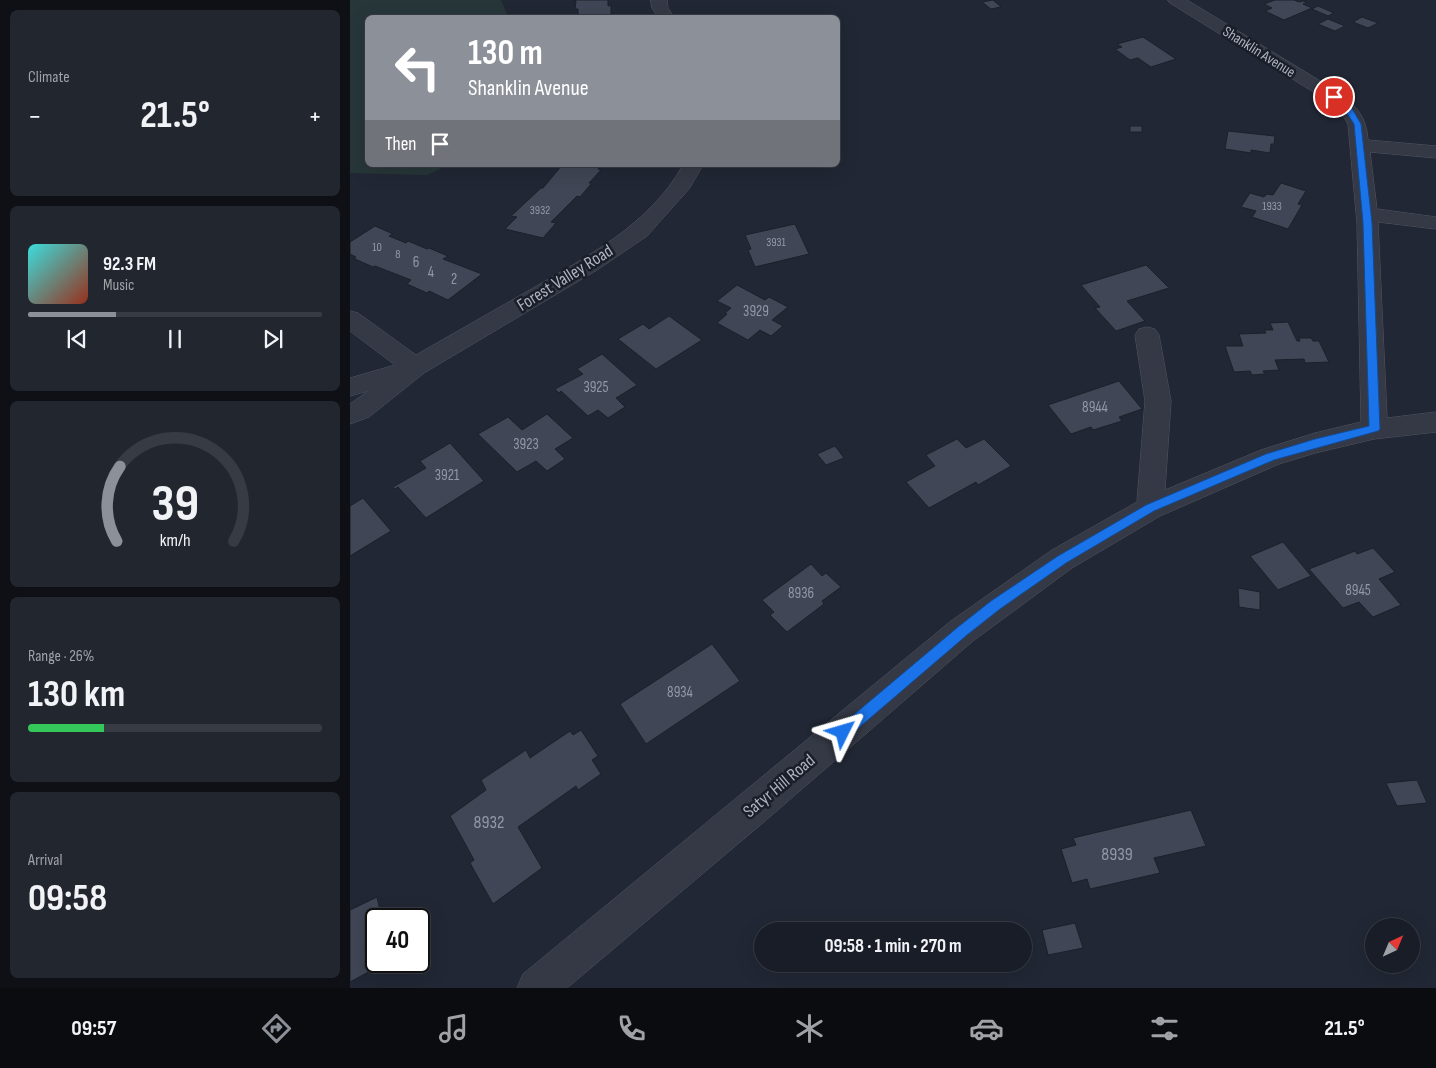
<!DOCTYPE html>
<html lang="en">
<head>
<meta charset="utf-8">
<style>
	:root { --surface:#191d27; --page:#22262f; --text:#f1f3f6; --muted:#9fa2a7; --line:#373b44; --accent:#8c9099 }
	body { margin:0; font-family:"Sofia Sans Condensed",sans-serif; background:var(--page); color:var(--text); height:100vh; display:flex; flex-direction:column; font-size:19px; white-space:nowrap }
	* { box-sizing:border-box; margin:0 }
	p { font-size:16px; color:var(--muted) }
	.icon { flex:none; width:28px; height:28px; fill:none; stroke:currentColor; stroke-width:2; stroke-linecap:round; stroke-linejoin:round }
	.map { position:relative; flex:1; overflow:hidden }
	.side { display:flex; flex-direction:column; gap:10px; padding:10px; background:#0e1015; width:350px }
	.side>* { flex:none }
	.banner { position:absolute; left:15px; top:15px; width:475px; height:152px; border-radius:8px; box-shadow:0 5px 20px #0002,0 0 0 1px var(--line); background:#8c9099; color:#fff; overflow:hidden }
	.needle { width:32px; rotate:44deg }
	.controls { position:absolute; left:1015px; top:918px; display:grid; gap:10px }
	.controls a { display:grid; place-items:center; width:55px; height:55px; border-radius:50%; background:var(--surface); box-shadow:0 5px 20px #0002,0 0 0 1px var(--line); font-size:25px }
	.speed { position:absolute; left:15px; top:908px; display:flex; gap:10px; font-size:25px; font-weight:700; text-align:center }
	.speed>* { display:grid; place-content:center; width:65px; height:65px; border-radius:50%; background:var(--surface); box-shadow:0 5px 20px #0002,0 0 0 1px var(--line); line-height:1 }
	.speed .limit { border:2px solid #111; border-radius:8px; background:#fff; color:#111 }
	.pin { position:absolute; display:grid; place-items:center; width:42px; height:42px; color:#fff; margin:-21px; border:2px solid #fff; border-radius:50%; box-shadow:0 1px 5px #0007 }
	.me { position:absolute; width:55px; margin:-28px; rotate:50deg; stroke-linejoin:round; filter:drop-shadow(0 0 4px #0008) }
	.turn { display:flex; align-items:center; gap:18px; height:105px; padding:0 20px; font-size:22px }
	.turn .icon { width:65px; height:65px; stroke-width:2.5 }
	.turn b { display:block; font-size:35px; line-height:42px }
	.then { display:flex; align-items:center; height:48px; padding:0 20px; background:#0003; gap:10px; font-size:19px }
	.big { font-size:38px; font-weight:700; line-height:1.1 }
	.side .tile { flex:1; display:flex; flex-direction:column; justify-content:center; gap:8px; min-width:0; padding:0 18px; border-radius:8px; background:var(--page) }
	.side .dial { align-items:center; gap:0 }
	.dial svg { height:130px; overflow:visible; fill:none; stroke:var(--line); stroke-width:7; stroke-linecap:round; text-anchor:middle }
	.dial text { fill:var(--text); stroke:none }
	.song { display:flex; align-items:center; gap:15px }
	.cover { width:60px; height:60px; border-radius:8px; background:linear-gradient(135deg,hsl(180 70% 55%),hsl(10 70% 35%)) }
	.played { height:5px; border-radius:2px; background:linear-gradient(90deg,var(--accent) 30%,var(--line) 30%) }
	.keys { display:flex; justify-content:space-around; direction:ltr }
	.heat { display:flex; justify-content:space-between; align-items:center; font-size:28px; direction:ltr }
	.charge { height:8px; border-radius:4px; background:linear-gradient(90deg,#34c759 26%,var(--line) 0) }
	.trip { position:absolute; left:404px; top:922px; width:278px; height:50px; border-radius:25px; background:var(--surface); box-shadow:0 5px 20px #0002,0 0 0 1px var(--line); font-weight:700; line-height:50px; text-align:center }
	.dock { display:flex; height:80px; justify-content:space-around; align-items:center; background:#0a0c10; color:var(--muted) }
	.dock .icon { width:35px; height:35px }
	.dock .active { color:var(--accent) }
	.dock b { font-size:22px; color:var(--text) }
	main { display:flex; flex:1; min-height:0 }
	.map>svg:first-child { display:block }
	.green { fill:#273639 }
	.building { fill:#404655; stroke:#1c202b }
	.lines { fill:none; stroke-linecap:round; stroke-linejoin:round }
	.minor-casing { stroke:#525663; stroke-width:1 }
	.minor { fill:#343945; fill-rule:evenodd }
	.route { fill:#1a73e8; stroke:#114b97 }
	.labels { text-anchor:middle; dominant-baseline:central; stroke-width:5; stroke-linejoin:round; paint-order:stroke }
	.far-number-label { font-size:12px; fill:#9398a7 }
	.far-street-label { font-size:15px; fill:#afb3c2; stroke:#1a1e29 }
	.number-label { font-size:15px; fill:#9398a7 }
	.street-label { font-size:18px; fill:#afb3c2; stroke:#1a1e29 }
	.near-number-label { font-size:18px; fill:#9398a7 }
</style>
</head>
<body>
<main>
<section class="side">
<div class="tile"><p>Climate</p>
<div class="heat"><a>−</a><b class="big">21.5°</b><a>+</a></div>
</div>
<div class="tile">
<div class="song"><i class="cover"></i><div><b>92.3 FM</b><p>Music</p></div></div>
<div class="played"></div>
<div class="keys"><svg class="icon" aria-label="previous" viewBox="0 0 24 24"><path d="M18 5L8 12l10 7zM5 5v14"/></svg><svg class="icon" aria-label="pause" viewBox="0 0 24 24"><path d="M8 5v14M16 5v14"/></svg><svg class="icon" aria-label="next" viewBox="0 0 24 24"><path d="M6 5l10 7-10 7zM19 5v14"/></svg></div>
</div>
<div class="tile dial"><svg viewBox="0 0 100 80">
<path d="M14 69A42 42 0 1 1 86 69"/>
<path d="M14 69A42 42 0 0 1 16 23" stroke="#8c9099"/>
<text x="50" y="56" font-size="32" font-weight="700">39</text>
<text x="50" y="72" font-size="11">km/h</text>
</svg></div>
<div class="tile"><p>Range · 26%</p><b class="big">130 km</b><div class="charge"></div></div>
<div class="tile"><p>Arrival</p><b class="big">09:58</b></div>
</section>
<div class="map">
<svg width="1086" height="988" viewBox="0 0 1086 988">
	<rect width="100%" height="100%" fill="#212734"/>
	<polygon class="green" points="0,0 151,0 158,17 18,18 18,165 98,165 77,175 0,173"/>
	<g class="building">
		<polygon points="223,0 258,0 258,6 261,5 261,14 264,14 263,18 228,18 228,9 225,9 226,1"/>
		<polygon points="643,0 651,7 641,9 632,2"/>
		<polygon points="925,0 944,0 949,2 953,1 957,2 953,4 962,8 934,20 915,11 922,8 914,4"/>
		<polygon points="968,6 984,13 978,16 962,9"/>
		<polygon points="1012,17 1028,23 1018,28 1003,22"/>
		<polygon points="978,19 995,26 985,31 968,24"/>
		<polygon points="793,37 826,59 801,67 788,58 780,60 765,49 772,47 767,44"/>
		<rect x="780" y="126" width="12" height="6"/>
		<polygon points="878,131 925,136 924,144 921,144 920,153 901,150 901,153 875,149"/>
		<polygon points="212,165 252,165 248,169 251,170 239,183 242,183 230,197 227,196 201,222 206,223 193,238 155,229 167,217 161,216 191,188 193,188"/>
		<polygon points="931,183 956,191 948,204 952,205 938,229 902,217 906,211 891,207 900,193 914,197 917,194 923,195"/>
		<polygon points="445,224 459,254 405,267 398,250 401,249 395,235"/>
		<polygon points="25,226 43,234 39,236 56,243 58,241 77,249 79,248 98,256 93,259 132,274 98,300 79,291 77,293 57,284 61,280 25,266 23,267 3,258 6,257 0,254 0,242"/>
		<polygon points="796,265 819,288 777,301 795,321 766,331 745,308 750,307 731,285"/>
		<polygon points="387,285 415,300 419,297 438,307 422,320 433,326 421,336 410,330 398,340 367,323 377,314 375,313 381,308 367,301"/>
		<polygon points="319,316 352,340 306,369 268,339 293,324 299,329"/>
		<polygon points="938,322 947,341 950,341 949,338 961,338 963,341 969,341 979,362 955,363 954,359 925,360 929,370 913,371 915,374 902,375 900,371 884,372 875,346 893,346 889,334 916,333 914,330 923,330 920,323"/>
		<polygon points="252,354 287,385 266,398 275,407 258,418 248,410 238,416 211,391 209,393 205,389 233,374 227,369"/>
		<polygon points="769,381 792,409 769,417 772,421 743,430 741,427 721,434 698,405"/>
		<polygon points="197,414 223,438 205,449 215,459 197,471 186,461 167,472 128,434 158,417 172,430"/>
		<polygon points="607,439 616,448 634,439 661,466 628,485 626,482 579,508 556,482 585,466 576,455"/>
		<polygon points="100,443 134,481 76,518 48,487 45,489 43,487 76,468 70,461"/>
		<polygon points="485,446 494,458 476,465 467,454"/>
		<polygon points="13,498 41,531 0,556 0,506"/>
		<polygon points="933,542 961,576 928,590 900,556"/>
		<polygon points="1023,548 1045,572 1029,579 1051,605 1023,617 1009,602 993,608 959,569 1005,551 1007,554"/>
		<polygon points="461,564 472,576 476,573 491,587 472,601 474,604 437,632 420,615 424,612 412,600"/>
		<polygon points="888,588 910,592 910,610 889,607"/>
		<polygon points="362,644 390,681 296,744 270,704"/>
		<polygon points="231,730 248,756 242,760 251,774 228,790 226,786 168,827 192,868 143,904 120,863 124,860 100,816 136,790 131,780 176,750 180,758 220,731 223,735"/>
		<polygon points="1067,780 1077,803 1047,806 1036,783"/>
		<polygon points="841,810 856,846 804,858 810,873 740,889 737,879 722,883 711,849 726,845 723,838"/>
		<polygon points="27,897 32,919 26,919 26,961 39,961 0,982 0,910"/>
		<polygon points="725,923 733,948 698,955 692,930"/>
	</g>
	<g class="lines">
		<g class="minor-casing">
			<g id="minor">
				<polygon points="301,0 317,0 318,8 324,18 308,18 302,8"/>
				<path d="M 818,0 L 837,0 L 990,93 C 1008,108 1016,117 1018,140 L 1086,146 L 1086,158 L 1020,152 L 1027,209 L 1086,217 L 1086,229 L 1028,222 L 1037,418 L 1086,412 L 1086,432 L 1024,439 L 965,453 L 929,464 L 810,516 L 722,568 L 623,641 L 415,821 L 217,988 L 167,988 L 173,974 L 601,621 L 702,550 L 787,502 L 795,401 L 785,335 L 789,329 L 797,327 L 805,329 L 809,335 L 821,401 L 815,490 L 911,450 L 965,433 L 1011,422 L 1007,223 L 998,124 L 991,112 L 978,101 L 820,3 Z"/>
				<path d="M 333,165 L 353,165 L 339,189 L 297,236 L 247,270 L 74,373 L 19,417 L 0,424 L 0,404 L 18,391 L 0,396 L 0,378 L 45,365 L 0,331 L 0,311 L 8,313 L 66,355 C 103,334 141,312 178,291 C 236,257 300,225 333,165 Z"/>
			</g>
		</g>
		<use href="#minor" class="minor"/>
	</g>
	<polygon class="route" points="981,95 986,95 1001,107 1011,124 1022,223 1030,429 1028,431 924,460 804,511 716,563 650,609 617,635 498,737 493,739 488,737 486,732 488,728 608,627 641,601 708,556 796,505 916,454 965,439 1019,426 1013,223 1004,124 995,110 981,99"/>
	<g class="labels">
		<g class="far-number-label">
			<text x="922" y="206">1933</text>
			<text x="190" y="210">3932</text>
			<text x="426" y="242">3931</text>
			<text x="27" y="247">10</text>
			<text x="48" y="254">8</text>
		</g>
		<g class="far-street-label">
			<text transform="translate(909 52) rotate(32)">Shanklin Avenue</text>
		</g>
		<g class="number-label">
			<text x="66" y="262">6</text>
			<text x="81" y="272">4</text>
			<text x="104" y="279">2</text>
			<text x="406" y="311">3929</text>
			<text x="246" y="387">3925</text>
			<text x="745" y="407">8944</text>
			<text x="176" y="444">3923</text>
			<text x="97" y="475">3921</text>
			<text x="1008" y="590">8945</text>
			<text x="451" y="593">8936</text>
			<text x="330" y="692">8934</text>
		</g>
		<g class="street-label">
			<text transform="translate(215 278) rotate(-32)">Forest Valley Road</text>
			<text transform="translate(429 786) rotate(-40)">Satyr Hill Road</text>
		</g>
		<g class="near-number-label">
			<text x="139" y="822">8932</text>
			<text x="767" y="854">8939</text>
		</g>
	</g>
</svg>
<div class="controls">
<a><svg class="needle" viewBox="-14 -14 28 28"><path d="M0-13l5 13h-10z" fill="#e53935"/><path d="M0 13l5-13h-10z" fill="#9fa2a7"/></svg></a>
</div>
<div class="speed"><div class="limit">40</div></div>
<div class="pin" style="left:984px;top:97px;background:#d93025"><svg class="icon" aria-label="arrive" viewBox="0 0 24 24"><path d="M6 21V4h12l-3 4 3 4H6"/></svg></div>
<svg class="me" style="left:493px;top:732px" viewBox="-20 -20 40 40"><path d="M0-17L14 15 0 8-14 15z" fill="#1a73e8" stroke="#fff" stroke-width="4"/></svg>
<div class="trip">09:58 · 1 min · 270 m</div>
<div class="banner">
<div class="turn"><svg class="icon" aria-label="left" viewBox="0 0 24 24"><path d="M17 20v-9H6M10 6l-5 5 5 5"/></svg><div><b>130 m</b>Shanklin Avenue</div></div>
<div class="then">Then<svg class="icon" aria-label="arrive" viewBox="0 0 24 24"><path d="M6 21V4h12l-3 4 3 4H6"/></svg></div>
</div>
</div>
</main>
<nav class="dock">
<b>09:57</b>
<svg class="icon active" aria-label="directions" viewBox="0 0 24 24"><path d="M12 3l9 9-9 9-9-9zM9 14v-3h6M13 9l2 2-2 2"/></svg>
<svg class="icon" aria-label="music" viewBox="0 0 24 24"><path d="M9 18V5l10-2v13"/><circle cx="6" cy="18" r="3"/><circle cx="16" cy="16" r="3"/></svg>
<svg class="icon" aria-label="phone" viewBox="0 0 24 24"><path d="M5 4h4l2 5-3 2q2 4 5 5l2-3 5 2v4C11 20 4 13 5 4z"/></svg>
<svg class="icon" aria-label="climate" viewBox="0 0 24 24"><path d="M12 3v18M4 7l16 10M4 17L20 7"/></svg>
<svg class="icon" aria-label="car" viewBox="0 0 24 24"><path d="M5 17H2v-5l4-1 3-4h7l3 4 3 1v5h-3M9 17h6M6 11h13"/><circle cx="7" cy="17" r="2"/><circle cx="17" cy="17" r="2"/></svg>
<svg class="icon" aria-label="filters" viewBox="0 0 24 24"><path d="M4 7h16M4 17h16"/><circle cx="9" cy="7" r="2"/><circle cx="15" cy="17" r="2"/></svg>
<b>21.5°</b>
</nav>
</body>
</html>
